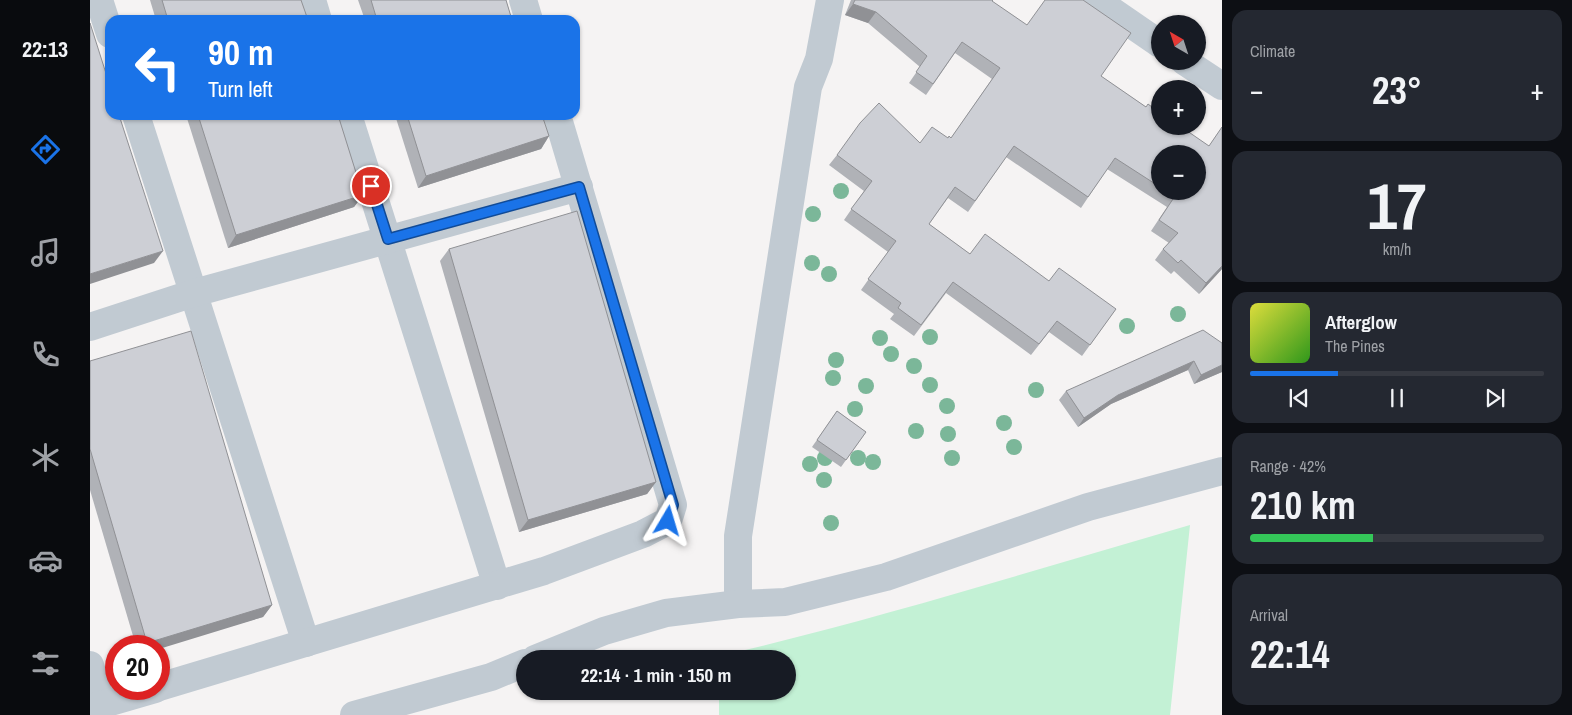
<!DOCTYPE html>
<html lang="en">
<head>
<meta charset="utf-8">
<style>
	:root { --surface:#171b24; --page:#242831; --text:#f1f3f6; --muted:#9ea1a6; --line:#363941; --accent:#1a73e8 }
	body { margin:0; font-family:"Archivo Narrow",sans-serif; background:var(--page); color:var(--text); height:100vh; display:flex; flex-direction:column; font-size:19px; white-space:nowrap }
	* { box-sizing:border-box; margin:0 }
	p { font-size:16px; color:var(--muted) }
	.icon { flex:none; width:28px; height:28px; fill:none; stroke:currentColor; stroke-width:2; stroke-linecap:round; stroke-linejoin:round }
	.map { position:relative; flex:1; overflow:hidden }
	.details { display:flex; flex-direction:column; gap:10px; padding:10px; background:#0d0f14; width:350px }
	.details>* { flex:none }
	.banner { position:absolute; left:15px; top:15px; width:475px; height:105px; border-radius:15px; box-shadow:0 1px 4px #0004; background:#1a73e8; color:#fff; overflow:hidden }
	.needle { width:32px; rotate:321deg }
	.buttons { position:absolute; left:1061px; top:15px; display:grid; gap:10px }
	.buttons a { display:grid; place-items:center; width:55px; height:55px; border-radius:50%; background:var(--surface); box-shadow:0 1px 4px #0004; font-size:25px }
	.speed { position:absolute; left:15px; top:635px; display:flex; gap:10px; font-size:25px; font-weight:700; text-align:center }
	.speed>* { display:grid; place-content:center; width:65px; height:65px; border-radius:50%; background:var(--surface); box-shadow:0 1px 4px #0004; line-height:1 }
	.speed .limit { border:8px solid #d22; background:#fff; color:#111 }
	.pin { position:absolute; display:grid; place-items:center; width:42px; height:42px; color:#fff; margin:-21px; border:2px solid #fff; border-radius:50%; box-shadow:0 1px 5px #0007 }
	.me { position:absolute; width:55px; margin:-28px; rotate:7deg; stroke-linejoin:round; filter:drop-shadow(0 0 4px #0008) }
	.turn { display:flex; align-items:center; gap:18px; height:105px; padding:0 20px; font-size:22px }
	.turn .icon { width:65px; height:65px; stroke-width:2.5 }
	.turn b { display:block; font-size:35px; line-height:42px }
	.big { font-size:38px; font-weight:700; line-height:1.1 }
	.details .tile { flex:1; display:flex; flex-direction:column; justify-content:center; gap:8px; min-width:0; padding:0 18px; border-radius:15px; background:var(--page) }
	.details .dial { align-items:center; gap:0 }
	.dial b { font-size:65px; line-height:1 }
	.song { display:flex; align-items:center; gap:15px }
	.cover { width:60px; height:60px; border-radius:8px; background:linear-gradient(135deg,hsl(60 70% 55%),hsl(110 70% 35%)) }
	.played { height:5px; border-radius:2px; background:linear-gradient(90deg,var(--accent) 30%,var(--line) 30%) }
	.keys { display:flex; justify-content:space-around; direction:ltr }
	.heat { display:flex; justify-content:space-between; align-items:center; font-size:28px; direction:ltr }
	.charge { height:8px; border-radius:4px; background:linear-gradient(90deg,#34c759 42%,var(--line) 0) }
	.trip { position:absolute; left:426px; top:650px; width:280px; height:50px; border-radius:25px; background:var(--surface); box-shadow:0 1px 4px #0004; font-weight:700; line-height:50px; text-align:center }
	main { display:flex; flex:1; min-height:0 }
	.tab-bar { display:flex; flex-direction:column; width:90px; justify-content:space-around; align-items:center; background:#090b0e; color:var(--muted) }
	.tab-bar .icon { width:35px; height:35px }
	.tab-bar .on { color:var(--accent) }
	.tab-bar b { font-size:22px; color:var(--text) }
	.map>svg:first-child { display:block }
	.green { fill:#c3f1d5 }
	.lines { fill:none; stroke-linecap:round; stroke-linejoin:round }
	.minor { stroke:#c1cad2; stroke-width:28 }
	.tree { fill:#7bb799 }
	.wall { fill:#b0b2b7; fill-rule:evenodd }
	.shaded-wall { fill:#909195 }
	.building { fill:#cdcfd5; stroke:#909195 }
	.route-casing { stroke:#114b97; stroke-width:12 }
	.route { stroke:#1a73e8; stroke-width:9 }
</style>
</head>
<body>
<main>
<nav class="tab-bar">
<b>22:13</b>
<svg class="icon on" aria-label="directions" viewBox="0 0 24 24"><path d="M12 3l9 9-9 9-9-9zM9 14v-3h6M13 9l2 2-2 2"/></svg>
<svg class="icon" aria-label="music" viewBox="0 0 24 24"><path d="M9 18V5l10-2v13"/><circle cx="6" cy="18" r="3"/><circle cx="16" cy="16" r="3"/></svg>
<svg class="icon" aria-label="phone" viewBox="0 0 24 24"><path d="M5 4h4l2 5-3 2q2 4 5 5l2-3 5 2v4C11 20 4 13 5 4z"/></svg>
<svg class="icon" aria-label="climate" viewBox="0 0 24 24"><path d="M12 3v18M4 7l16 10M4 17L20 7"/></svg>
<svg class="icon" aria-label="car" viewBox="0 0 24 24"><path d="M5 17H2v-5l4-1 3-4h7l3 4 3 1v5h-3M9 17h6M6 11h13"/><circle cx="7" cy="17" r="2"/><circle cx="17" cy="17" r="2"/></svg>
<svg class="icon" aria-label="filters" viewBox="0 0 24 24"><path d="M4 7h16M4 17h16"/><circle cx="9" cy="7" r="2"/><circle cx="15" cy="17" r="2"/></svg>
</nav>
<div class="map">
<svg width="1132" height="715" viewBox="0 0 1132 715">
	<rect width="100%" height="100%" fill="#f5f3f3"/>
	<path class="green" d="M 1100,525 L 1080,715 L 629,715 L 629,691 L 698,691 L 698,659 L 630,659 L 630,656 C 789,619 944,570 1100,525 Z"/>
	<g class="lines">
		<g class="minor">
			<polyline points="9,0 20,34"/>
			<polyline points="222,0 228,20"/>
			<polyline points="433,0 439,20"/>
			<polyline points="1006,0 1070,44"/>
			<polyline points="1094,61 1132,86"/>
			<polyline points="46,115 216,643"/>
			<polyline points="258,115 407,586"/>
			<polyline points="0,327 104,293 489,187"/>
			<polyline points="648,604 648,536 718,87 729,59 740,0"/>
			<polyline points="445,659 514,631 576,613 648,604 695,602 796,577 998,507 1132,471"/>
			<polyline points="0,665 12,705"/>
			<polyline points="69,687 454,571 553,534 578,521 583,505 467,115"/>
			<polyline points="0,708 65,689"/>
			<polyline points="264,715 401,677 435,663"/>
		</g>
	</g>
	<g class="tree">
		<circle cx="751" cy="191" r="8"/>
		<circle cx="723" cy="214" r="8"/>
		<circle cx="722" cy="263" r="8"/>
		<circle cx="739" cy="274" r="8"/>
		<circle cx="1088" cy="314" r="8"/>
		<circle cx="1037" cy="326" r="8"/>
		<circle cx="840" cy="337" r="8"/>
		<circle cx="790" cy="338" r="8"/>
		<circle cx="801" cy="354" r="8"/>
		<circle cx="746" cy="360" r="8"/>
		<circle cx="824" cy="366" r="8"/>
		<circle cx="743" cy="378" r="8"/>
		<circle cx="840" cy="385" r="8"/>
		<circle cx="776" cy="386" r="8"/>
		<circle cx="946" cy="390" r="8"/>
		<circle cx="857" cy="406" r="8"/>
		<circle cx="765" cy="409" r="8"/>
		<circle cx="914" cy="423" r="8"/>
		<circle cx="826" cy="431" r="8"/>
		<circle cx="858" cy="434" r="8"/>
		<circle cx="924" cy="447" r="8"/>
		<circle cx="735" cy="458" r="8"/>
		<circle cx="768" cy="458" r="8"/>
		<circle cx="862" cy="458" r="8"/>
		<circle cx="783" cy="462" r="8"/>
		<circle cx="720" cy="464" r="8"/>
		<circle cx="734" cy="480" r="8"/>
		<circle cx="741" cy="523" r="8"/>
	</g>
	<g class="wall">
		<polygon points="60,0 211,0 218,20 66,20"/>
		<polygon points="268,0 416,0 422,20 275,20"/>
		<path d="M 761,0 L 903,0 L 902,2 L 1056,107 L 1119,146 L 1132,127 L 1132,269 L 1109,294 L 1084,271 L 1081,274 L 1065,260 L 1073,249 L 1079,243 L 1061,231 L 1077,207 L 1017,169 L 991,208 L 916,157 L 878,212 L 858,198 L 839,224 L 880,254 L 959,281 L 1026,309 L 992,356 L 959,332 L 941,355 L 856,293 L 824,336 L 800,319 L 804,314 L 771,290 L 798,252 L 754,220 L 774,191 L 739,165 L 747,155 L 830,143 L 861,138 L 902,79 L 865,53 L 836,95 L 819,83 L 830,67 L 778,23 L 755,15 ZM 1070,154 L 1108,191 L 1070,191 Z"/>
		<polygon points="96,115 248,115 273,195 264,207 138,248"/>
		<polygon points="305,115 452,115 459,136 451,149 328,188"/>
		<polygon points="359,249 566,482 557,494 429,532 350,261"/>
		<polygon points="1132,343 1132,372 1104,384 1098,370 1021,404 988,427 969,400 976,391"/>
		<polygon points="0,361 182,605 173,617 69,646 46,646 0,490"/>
		<polygon points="747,411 776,432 751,467 722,447"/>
	</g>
	<g class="shaded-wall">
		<polygon points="763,4 786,12 778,23 755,15"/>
		<polygon points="459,136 451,149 328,188 336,176"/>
		<polygon points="273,195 264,207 138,248 146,235"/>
		<polygon points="73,251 64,263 0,284 0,274"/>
		<polygon points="1132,266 1132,269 1109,294 1116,283"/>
		<polygon points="1104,361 1098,370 1021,404 988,427 994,418 1028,395"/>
		<polygon points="1132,365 1132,372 1104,384 1111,375"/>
		<polygon points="566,482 557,494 429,532 438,520"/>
		<polygon points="182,605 173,617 69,649 69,646 55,646 57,643"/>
	</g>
	<g class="building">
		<polygon points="72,0 211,0 218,20 78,20"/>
		<polygon points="281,0 416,0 422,20 287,20"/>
		<polygon points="765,0 903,0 902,1 937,25 955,0 993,0 1041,33 1011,76 1056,107 1058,104 1070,113 1070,126 1090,126 1119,146 1132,127 1132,266 1116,283 1091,260 1088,263 1073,249 1088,233 1069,220 1085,196 1077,191 1108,191 1108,154 1070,154 1070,187 1025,158 998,197 924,146 885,201 865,187 839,224 880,254 895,234 959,281 969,268 1026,309 1000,345 967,321 949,344 863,282 831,325 808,308 811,303 778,279 806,241 761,209 782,181 747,155 770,123 789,103 830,143 842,127 858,138 859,136 861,138 910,68 872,42 843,84 826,72 837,56 786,12 763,4"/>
		<polygon points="0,23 20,86 20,115 29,115 73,251 0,274"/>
		<polygon points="108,115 248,115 273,195 146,235"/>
		<polygon points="317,115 452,115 459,136 336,176"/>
		<polygon points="487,211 566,482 438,520 359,249"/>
		<polygon points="1113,330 1132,343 1132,365 1111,375 1104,361 1028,395 994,418 976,391"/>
		<polygon points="101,331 182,605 57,643 0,449 0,361"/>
		<polygon points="747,411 776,432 756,460 727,440"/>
	</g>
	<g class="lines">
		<g class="route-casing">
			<polyline id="route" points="281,186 298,239 489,187 583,505 578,521"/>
		</g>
		<use href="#route" class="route"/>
	</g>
</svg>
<div class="buttons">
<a><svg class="needle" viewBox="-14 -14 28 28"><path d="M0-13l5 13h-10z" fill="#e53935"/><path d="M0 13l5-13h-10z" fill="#9ea1a6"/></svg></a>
<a>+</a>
<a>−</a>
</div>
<div class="speed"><div class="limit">20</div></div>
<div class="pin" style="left:281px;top:186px;background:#d93025"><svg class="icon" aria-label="arrive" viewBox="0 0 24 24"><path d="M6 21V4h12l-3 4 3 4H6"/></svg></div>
<svg class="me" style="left:578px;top:521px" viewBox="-20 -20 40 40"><path d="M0-17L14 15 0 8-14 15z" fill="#1a73e8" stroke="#fff" stroke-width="4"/></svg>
<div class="trip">22:14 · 1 min · 150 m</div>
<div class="banner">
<div class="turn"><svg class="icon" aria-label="left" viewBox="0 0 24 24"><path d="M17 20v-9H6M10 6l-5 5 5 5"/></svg><div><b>90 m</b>Turn left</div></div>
</div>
</div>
<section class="details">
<div class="tile"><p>Climate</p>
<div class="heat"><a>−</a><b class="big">23°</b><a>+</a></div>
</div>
<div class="tile dial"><b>17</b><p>km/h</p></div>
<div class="tile">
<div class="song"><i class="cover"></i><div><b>Afterglow</b><p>The Pines</p></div></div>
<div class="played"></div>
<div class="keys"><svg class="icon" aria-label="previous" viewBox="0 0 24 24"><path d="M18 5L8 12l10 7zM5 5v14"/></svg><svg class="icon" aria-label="pause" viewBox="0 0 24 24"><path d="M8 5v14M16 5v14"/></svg><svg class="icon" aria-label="next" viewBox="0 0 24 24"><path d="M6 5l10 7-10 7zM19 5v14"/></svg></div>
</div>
<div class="tile"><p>Range · 42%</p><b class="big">210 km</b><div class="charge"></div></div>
<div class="tile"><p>Arrival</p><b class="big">22:14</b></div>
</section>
</main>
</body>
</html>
